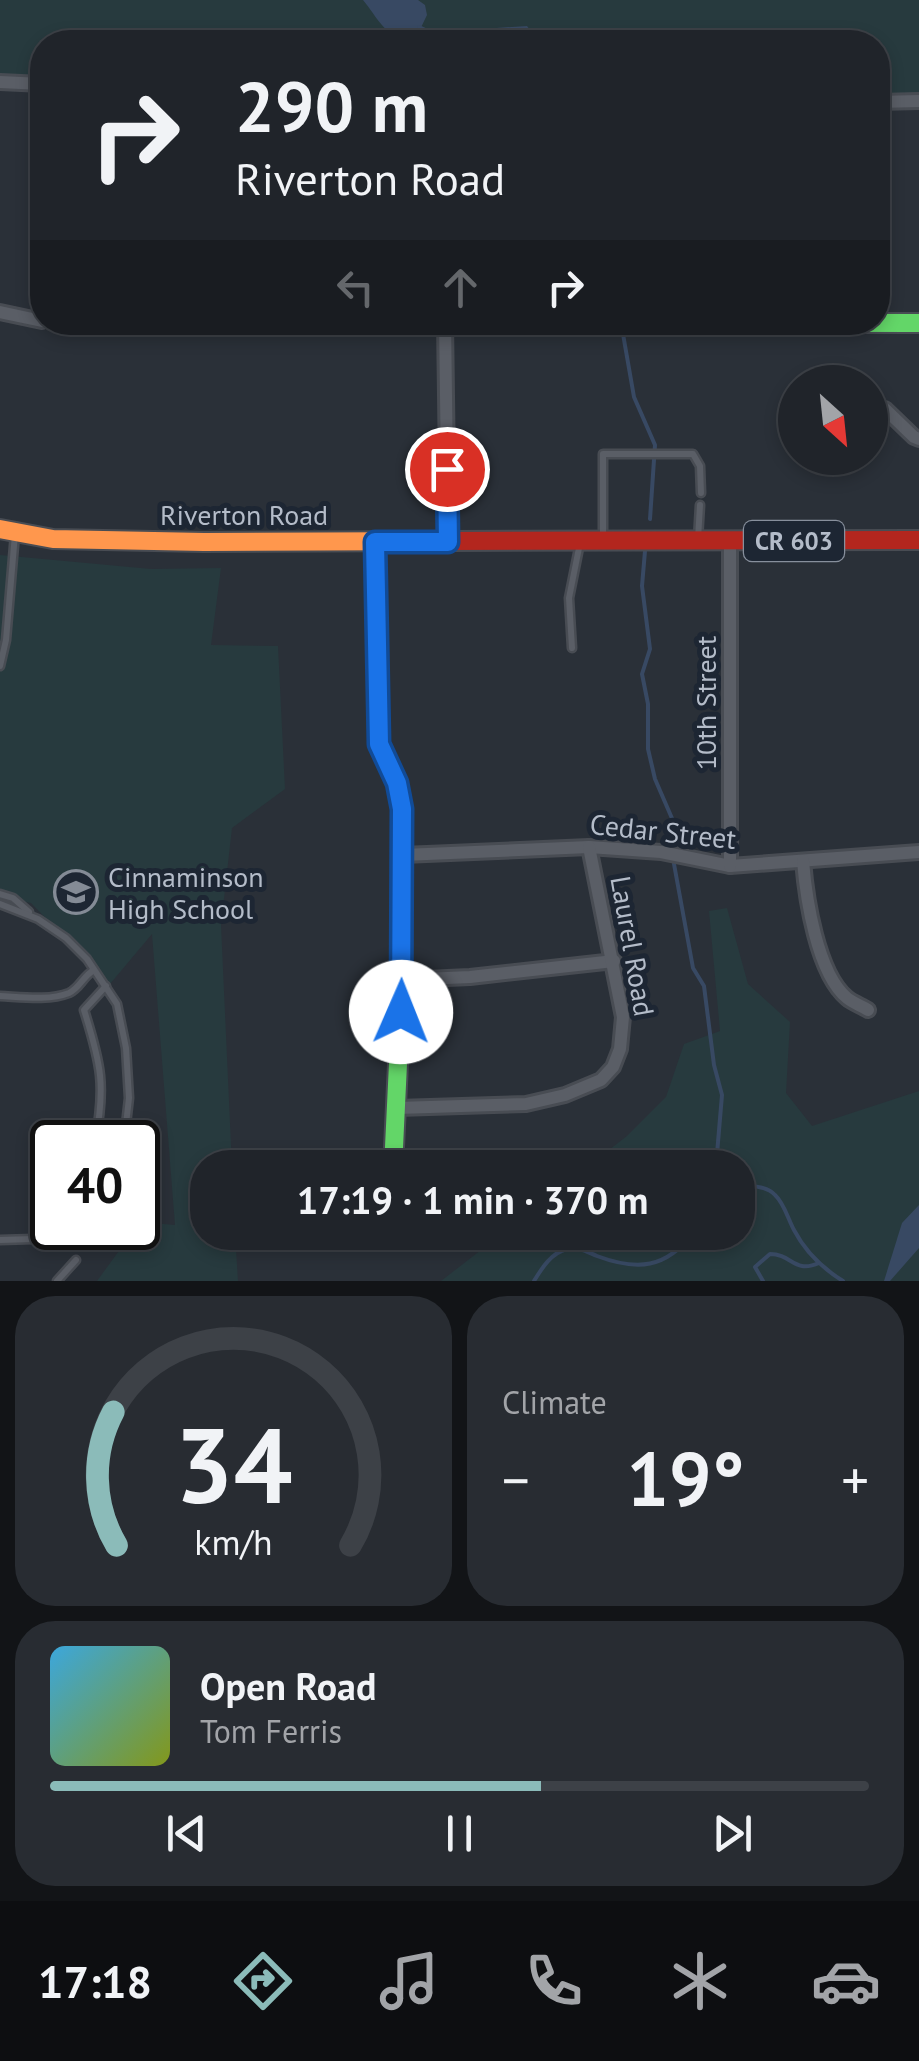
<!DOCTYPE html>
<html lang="en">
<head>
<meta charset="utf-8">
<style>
	:root { --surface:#20242a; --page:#282c32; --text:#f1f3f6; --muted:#a2a4a8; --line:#3d4147; --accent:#8bbbb9 }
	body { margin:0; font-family:"PT Sans",sans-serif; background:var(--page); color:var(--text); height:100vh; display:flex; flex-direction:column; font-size:38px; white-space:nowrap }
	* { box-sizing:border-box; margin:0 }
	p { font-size:32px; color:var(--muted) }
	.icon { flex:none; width:55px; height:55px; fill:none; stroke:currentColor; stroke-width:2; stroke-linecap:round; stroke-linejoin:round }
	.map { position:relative; height:1281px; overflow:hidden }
	.details { display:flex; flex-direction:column; gap:15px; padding:15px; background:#121417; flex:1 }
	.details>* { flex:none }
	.hud { position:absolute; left:30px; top:30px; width:860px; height:305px; border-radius:40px; box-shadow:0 5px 15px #0003,0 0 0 2px var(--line); background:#20242a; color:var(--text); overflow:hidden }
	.needle { width:65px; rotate:153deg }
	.buttons { position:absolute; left:778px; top:365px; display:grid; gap:20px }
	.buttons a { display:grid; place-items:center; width:110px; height:110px; border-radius:50%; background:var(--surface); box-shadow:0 5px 15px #0003,0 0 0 2px var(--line); font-size:50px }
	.speed { position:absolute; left:30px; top:1120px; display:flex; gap:20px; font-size:50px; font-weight:700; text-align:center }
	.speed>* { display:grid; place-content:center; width:130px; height:130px; border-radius:50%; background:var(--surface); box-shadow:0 5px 15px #0003,0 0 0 2px var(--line); line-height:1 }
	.speed .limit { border:5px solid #111; border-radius:15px; background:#fff; color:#111 }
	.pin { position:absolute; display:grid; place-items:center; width:85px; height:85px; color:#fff; margin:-42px; border:5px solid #fff; border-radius:50%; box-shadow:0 2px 10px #0007 }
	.me { position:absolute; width:110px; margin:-55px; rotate:1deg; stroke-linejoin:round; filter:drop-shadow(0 0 8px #0008) }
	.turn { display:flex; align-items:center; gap:35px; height:210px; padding:0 40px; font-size:45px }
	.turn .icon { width:130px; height:130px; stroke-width:2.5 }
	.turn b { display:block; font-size:70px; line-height:85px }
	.lanes { display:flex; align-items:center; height:95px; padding:0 40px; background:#0003; justify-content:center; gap:50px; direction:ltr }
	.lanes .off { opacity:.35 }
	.big { font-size:75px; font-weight:700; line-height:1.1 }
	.details .card { flex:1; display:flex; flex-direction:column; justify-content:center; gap:15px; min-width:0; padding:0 35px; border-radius:40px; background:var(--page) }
	.details .dial { align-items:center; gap:0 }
	.dial svg { height:260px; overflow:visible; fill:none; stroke:var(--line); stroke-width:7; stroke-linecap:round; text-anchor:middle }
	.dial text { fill:var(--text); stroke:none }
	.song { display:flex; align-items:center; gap:30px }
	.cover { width:120px; height:120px; border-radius:15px; background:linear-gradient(135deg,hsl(200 70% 55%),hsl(70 70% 35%)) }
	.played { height:10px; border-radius:5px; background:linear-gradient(90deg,var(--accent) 60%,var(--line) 60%) }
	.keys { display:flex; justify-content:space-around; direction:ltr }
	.heat { display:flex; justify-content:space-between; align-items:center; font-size:55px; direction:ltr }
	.details .tiles { flex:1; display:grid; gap:15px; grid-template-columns:1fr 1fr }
	.card:last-child { grid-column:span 2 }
	.trip { position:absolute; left:190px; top:1150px; width:565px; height:100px; border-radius:40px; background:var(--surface); box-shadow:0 5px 15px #0003,0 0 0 2px var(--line); font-weight:700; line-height:100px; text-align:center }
	.menu { display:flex; height:160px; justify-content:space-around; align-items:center; background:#0d0e11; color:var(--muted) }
	.menu .icon { width:70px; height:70px }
	.menu .selected { color:var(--accent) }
	.menu b { font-size:45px; color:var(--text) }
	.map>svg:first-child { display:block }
	.green { fill:#273a3e }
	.water { fill:#384963 }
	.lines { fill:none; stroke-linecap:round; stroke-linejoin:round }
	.stream { stroke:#384963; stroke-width:4 }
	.lane-casing { stroke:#484c53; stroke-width:11 }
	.street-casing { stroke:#484c53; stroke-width:18 }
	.fast-casing { stroke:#484c53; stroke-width:22 }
	.slow-casing { stroke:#484c53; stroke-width:22 }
	.jam-casing { stroke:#484c53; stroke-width:22 }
	.lane { stroke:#5a5e66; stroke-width:6 }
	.street { stroke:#5a5e66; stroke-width:12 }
	.fast { stroke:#63d668; stroke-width:18 }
	.slow { stroke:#ff974d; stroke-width:18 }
	.jam { stroke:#b3261e; stroke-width:18 }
	.route-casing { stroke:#114b97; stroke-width:25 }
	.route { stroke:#1a73e8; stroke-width:18 }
	.labels { text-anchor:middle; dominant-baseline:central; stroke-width:10; stroke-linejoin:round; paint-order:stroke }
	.shield { fill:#1d2633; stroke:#878f9c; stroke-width:2.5 }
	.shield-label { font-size:25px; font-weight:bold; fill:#b4bcc9 }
	.street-label { font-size:28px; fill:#b4bcc9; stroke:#1d2633 }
	.poi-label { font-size:28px; fill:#b4bcc9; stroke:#1d2633; text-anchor:start }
</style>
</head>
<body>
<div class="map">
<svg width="919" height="1281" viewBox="0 0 919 1281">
	<rect width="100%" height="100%" fill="#2a3038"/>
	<g class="green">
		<polygon points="0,0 919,0 919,100 878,100 878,42 42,42 42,84 0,82"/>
		<polygon points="0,555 151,569 221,568 211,645 278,646 285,789 232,828 221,925 232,1167 208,1168 208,1232 235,1233 238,1281 97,1281 140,1222 175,1225 152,934 110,984 31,903 0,896"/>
		<polygon points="727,908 748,984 790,1022 786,1093 812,1126 919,1091 919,1281 441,1281 503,1233 738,1232 738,1168 587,1167 627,1136 666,1097 684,1044 720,1031 709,911"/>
	</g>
	<g class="water">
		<path d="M 363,0 L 418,0 L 425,5 L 427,15 L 414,42 C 389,43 377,17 363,0 Z"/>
		<polygon points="527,26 530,30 531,42 439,42 438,36 450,29 477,34 496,28"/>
		<polygon points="919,1205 919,1248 890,1281 884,1281 902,1223"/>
	</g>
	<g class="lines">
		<g class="stream">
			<polyline points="419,27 450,42"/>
			<polyline points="623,334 634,397 655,445 650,519"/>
			<polyline points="645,551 642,586 650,649 642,674 648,704 648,749 655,779 674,823 674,837"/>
			<polyline points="674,864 693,968 704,986 714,1065 722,1095 717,1154 718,1168"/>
			<path d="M 738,1184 C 750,1187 766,1185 775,1195 C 784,1203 788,1219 794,1230 C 806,1253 822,1268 843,1281"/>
			<path d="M 534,1281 C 542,1268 551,1253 567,1249 C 577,1246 587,1252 597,1256 C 637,1271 666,1269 694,1232"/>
			<path d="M 763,1281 L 755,1267 L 770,1254 C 792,1254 794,1274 819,1263"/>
		</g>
		<g class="lane-casing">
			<g id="lane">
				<polyline points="603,536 603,454 693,454 700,466 701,493"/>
				<polyline points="698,539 700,505"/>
				<polyline points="572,648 569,598 580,543"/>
				<polyline points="0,666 6,640 15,534"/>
				<polyline points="0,894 13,898 29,912"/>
				<polyline points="0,904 38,919 66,938 87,959 117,1004 126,1048 129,1098 124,1142"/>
				<path d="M 0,996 C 21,997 49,1001 69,993 C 80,988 83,976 94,970"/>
				<path d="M 95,1142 C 106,1086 101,1064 84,1010 L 106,986"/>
				<polyline points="0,1240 66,1238 76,1228"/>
				<polyline points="57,1281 76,1260"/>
			</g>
		</g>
		<g class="street-casing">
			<g id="street">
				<polyline points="0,82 42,84"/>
				<polyline points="878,102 919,101"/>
				<polyline points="0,312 42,321"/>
				<polyline points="445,322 448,542"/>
				<polyline points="885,409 914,437 919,439"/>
				<polyline points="403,855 589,847 661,852 730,866 919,852"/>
				<path d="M 803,861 C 806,898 817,973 847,998 C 853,1003 862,1006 868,1010"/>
				<polyline points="730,866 730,541"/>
				<polyline points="402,980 470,977 614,961"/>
				<polyline points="397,1108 526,1104 565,1095 601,1080 613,1067 620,1049 623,1017 589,847"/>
			</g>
		</g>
		<g class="fast-casing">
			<g id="fast">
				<polyline points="58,322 919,323"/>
				<polyline points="375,542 379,744 397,783 402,809 402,980 393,1168"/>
			</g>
		</g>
		<g class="slow-casing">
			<polyline id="slow" points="0,529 53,539 204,542 449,541"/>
		</g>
		<g class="jam-casing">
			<polyline id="jam" points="449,541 919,540"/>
		</g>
		<use href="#lane" class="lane"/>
		<use href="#street" class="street"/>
		<use href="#fast" class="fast"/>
		<use href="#slow" class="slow"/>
		<use href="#jam" class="jam"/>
	</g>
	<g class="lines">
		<g class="route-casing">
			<polyline id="route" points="401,1012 402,809 397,783 379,744 375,542 448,542 447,469"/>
		</g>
		<use href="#route" class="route"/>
	</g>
	<defs>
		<g id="school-ring" transform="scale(2.25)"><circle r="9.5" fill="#1d2633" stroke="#848b96" stroke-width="1.5"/><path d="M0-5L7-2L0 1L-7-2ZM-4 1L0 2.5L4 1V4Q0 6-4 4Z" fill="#848b96"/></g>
	</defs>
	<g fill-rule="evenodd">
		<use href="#school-ring" x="76" y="892"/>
	</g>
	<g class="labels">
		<rect class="shield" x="744" y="521" width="100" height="40" rx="8"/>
		<g class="shield-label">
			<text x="794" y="541">CR 603</text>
		</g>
		<g class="street-label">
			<text x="244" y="514">Riverton Road</text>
			<text transform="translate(705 703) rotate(-90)">10th Street</text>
			<text transform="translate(663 831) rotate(6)">Cedar Street</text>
			<text transform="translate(633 946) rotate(80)">Laurel Road</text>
		</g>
		<g class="poi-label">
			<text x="108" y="876">Cinnaminson<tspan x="108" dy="32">High School</tspan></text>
		</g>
	</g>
</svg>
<div class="buttons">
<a><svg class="needle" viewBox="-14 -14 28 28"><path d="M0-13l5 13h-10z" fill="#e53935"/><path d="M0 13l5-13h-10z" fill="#a2a4a8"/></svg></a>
</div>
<div class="speed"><div class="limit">40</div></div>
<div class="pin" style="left:447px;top:469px;background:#d93025"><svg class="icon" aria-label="arrive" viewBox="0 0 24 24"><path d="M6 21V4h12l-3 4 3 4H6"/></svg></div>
<svg class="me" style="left:401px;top:1012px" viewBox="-20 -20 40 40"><circle r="19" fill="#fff"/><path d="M0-13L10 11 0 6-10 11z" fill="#1a73e8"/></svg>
<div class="trip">17:19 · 1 min · 370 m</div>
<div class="hud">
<div class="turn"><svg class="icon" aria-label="right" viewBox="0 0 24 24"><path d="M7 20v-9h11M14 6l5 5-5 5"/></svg><div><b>290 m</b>Riverton Road</div></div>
<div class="lanes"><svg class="icon off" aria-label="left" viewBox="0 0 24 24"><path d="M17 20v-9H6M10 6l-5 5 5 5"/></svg><svg class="icon off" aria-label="ahead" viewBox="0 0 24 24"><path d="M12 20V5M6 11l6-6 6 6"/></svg><svg class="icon" aria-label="right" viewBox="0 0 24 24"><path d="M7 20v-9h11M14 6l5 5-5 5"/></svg></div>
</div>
</div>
<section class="details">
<div class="tiles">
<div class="card dial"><svg viewBox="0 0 100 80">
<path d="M14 69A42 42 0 1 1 86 69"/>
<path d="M14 69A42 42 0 0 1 13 28" stroke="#8bbbb9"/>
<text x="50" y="56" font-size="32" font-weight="700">34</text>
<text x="50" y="72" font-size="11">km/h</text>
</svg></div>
<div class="card"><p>Climate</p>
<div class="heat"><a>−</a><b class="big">19°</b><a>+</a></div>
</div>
<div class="card">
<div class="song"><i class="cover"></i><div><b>Open Road</b><p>Tom Ferris</p></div></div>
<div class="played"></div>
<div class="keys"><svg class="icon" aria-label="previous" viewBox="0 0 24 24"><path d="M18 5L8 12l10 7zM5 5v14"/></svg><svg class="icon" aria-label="pause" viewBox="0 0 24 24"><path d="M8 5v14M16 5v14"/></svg><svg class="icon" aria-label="next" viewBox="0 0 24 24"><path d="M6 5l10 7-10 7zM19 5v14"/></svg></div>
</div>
</div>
</section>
<nav class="menu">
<b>17:18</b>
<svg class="icon selected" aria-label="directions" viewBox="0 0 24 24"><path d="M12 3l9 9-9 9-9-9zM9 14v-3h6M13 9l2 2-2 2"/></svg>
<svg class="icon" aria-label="music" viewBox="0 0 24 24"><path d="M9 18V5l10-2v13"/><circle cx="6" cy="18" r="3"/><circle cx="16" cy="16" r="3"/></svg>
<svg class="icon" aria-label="phone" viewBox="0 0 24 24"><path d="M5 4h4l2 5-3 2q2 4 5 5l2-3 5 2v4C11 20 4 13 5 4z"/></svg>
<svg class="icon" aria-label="climate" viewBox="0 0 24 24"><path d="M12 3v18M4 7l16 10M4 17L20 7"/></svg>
<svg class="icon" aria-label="car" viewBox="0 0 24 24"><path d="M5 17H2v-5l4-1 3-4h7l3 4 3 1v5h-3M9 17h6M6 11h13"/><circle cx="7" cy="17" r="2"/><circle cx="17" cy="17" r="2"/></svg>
</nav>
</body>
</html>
